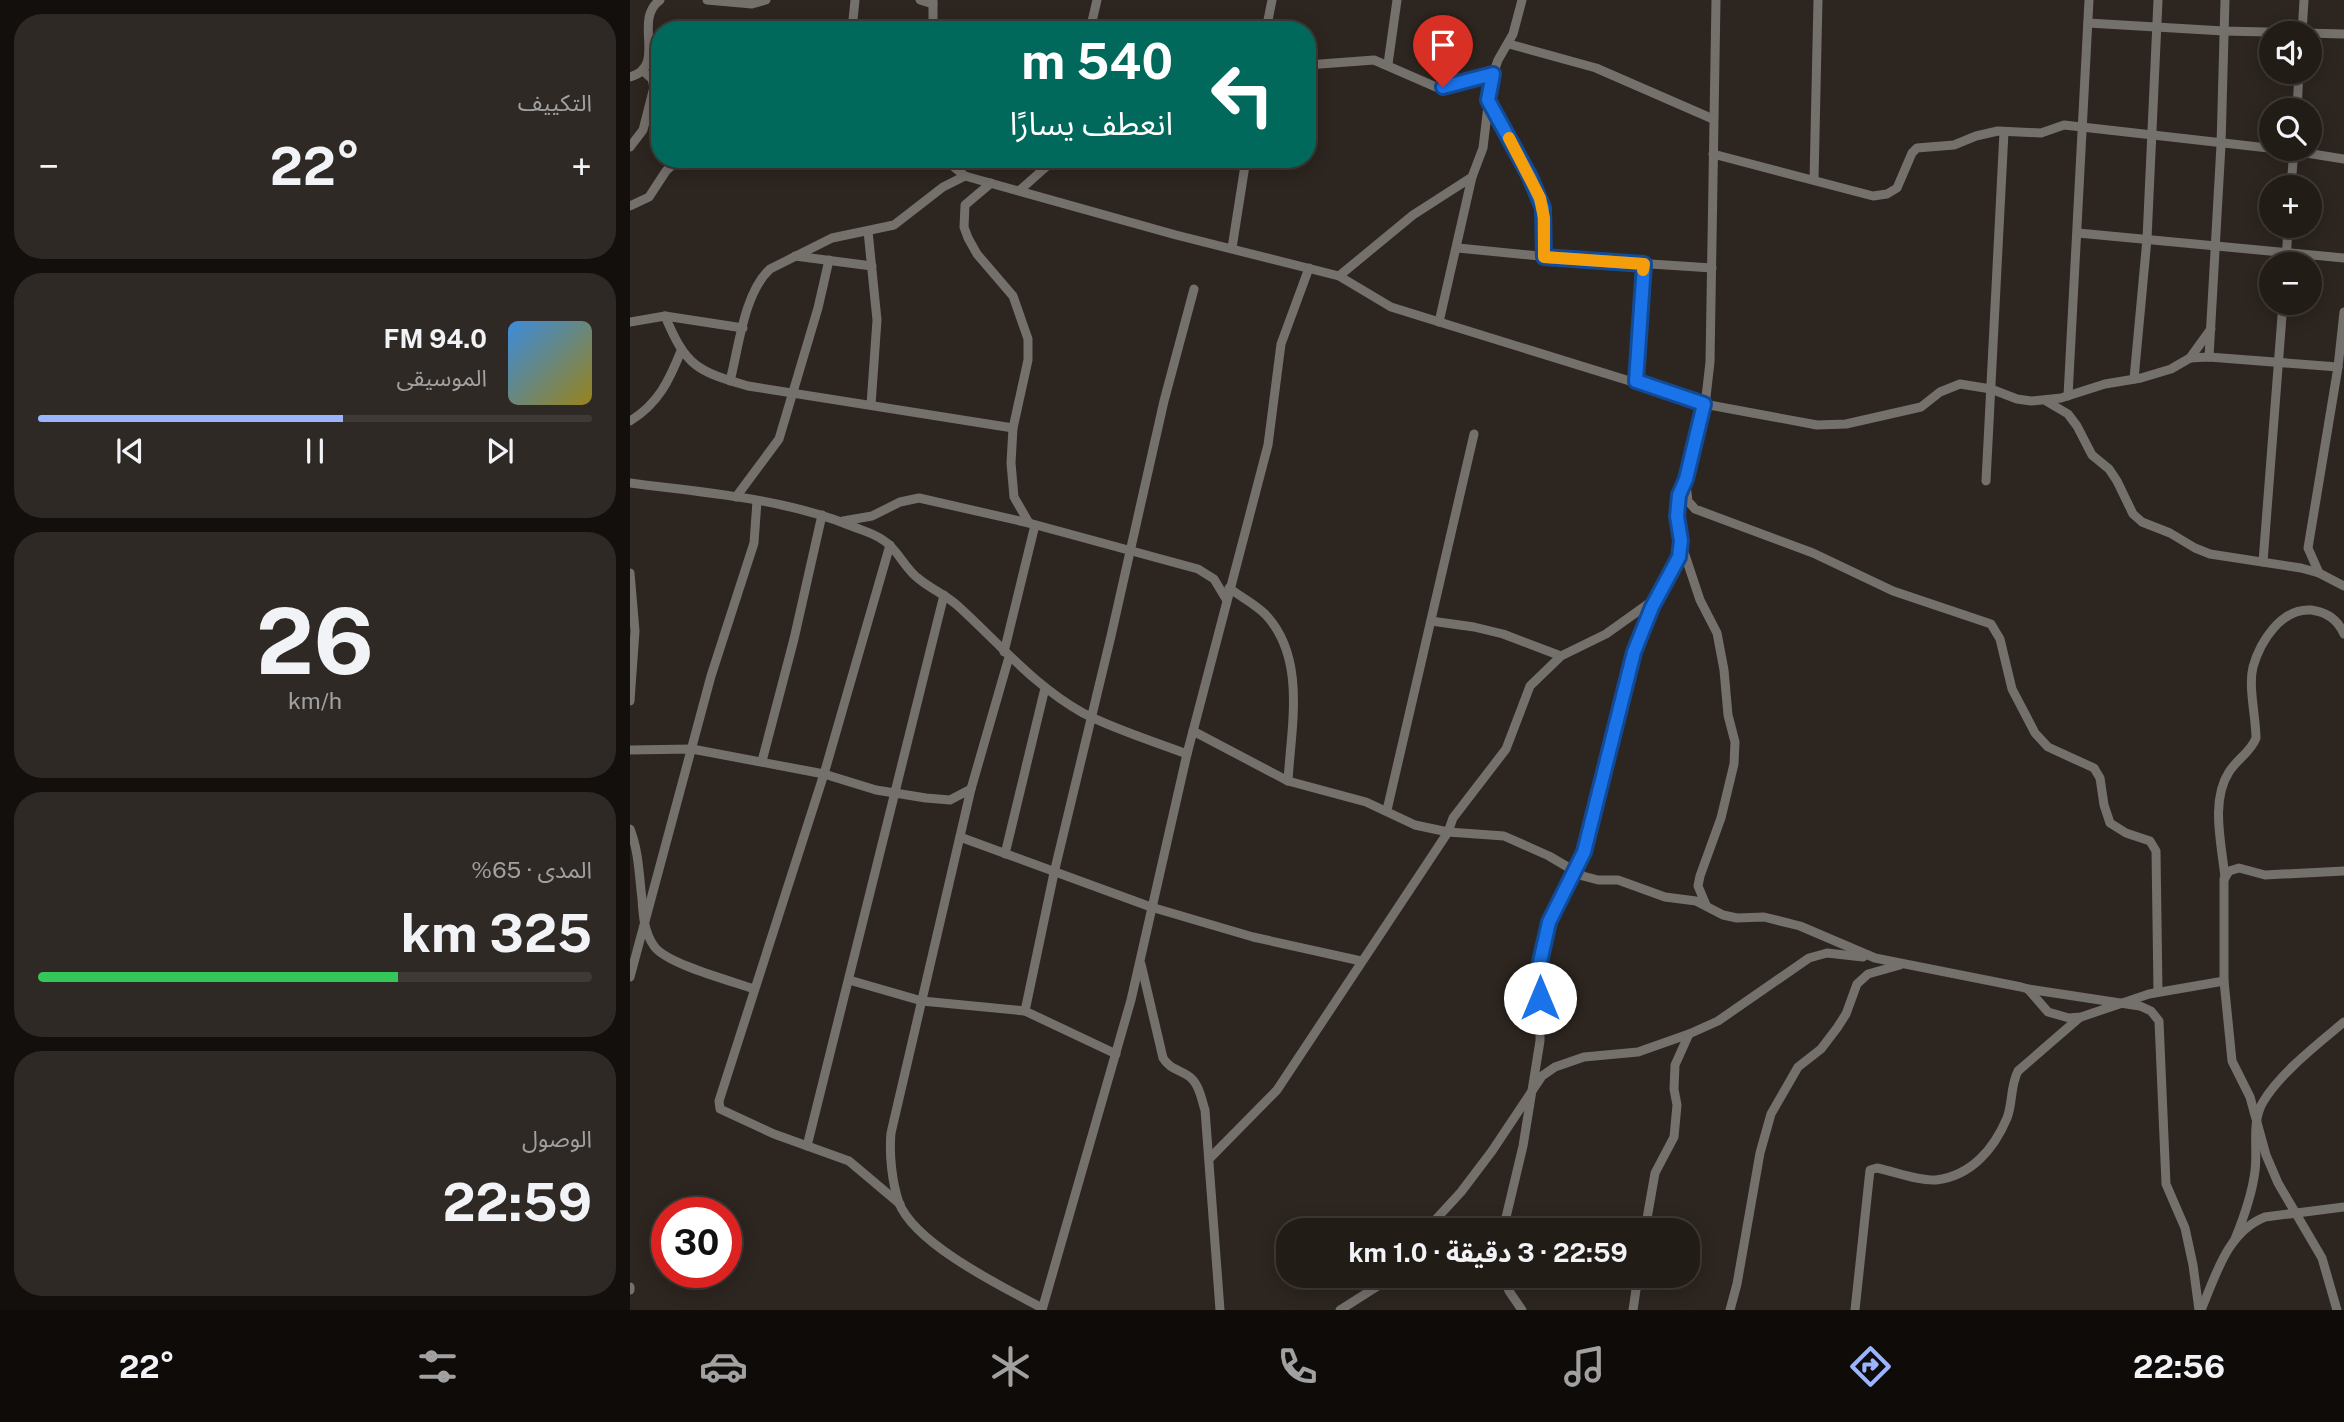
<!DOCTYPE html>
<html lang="ar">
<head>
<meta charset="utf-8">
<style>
	:root { --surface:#221c17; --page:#2e2924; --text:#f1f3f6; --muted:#a2a1a1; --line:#3f3a36; --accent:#9ab5fd }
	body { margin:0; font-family:"Public Sans","Noto Sans Arabic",sans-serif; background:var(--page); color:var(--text); direction:rtl; height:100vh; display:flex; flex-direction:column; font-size:26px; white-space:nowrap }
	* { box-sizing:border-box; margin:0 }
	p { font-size:23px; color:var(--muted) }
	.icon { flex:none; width:38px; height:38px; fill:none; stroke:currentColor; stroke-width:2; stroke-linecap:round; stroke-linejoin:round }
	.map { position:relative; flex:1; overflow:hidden; direction:ltr }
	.sheet { display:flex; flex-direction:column; gap:14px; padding:14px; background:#130f0d; width:630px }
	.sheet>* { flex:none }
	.banner { position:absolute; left:21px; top:21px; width:665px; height:147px; border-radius:28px; box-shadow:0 4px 18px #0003,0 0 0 2px var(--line); direction:rtl; background:#00695c; color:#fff; overflow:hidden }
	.buttons { position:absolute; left:1629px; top:21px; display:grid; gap:14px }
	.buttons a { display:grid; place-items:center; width:63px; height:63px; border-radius:50%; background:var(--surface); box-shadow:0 4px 18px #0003,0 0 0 2px var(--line); font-size:35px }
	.speed { position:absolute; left:21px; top:1197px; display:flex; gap:14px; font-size:35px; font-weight:700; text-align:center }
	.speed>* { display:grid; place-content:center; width:91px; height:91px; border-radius:50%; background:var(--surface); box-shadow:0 4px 18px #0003,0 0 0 2px var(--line); line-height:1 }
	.speed .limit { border:10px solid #d22; background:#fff; color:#111 }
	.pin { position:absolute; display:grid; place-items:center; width:60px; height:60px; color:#fff; margin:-72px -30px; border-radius:50% 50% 50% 0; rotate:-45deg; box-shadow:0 0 7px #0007 }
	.pin .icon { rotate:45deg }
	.me { position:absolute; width:77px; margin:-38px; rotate:0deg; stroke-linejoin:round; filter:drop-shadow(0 0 5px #0008) }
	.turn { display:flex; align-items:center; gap:24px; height:147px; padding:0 28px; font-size:32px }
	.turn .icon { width:91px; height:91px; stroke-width:2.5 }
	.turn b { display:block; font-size:49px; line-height:60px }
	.big { font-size:52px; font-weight:700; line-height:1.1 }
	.sheet .card { flex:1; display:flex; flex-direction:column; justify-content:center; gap:10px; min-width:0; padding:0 24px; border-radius:28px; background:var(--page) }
	.sheet .dial { align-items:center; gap:0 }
	.dial b { font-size:91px; line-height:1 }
	.song { display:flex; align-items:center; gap:21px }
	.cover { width:84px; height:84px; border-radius:10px; background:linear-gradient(135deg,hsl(210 70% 55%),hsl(50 70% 35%)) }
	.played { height:7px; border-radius:4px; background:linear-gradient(90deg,var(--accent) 55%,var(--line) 55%) }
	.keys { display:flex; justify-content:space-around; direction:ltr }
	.heat { display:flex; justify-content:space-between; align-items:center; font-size:38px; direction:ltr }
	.charge { height:10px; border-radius:5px; background:linear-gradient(90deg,#34c759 65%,var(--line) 0) }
	.trip { position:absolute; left:646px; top:1218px; width:424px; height:70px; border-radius:28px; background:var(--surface); box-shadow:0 4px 18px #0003,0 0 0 2px var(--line); font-weight:700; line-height:70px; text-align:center; direction:rtl }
	.menu { display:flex; height:112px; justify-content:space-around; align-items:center; background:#0e0b09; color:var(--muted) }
	.menu .icon { width:49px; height:49px }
	.menu .on { color:var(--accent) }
	.menu b { font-size:32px; color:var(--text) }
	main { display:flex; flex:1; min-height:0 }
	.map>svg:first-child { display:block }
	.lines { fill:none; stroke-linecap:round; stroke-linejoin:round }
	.minor { stroke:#74706c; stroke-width:9 }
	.route-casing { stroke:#114b97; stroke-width:18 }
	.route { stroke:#1a73e8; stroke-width:12 }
	.slow { stroke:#f59e0b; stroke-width:12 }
</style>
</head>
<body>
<main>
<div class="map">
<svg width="1714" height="1310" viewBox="0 0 1714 1310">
	<rect width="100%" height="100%" fill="#2d251f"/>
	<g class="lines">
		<g class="minor">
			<polyline points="77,0 122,4 136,0"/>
			<polyline points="290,0 303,4"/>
			<polyline points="303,0 303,30"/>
			<polyline points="1458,23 1594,31 1714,34"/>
			<polyline points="222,30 225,0"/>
			<polyline points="460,30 467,0"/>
			<polyline points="636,30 642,0"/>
			<polyline points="1672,33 1674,0"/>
			<polyline points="879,44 966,68 1083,119"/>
			<polyline points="758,64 767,0"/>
			<polyline points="677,65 744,60 806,87 862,73"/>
			<path d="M 0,77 C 38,66 2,20 30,0"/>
			<polyline points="858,100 910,198 914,218 914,257"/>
			<polyline points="1667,110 1669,72"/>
			<polyline points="0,147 13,130 24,87 22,79 13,71"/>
			<polyline points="1083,154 1243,196 1257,194 1267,188 1282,153 1287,148 1324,145 1346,136 1368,131 1411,133 1434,125 1664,151 1714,159"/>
			<polyline points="314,159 335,176 546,235 709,276 761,307 1074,404 1187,425 1216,424 1291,407 1310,392 1330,384 1361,389 1387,399 1401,401 1431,398 1475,384 1511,378 1541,369 1560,358 1581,329"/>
			<polyline points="1184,180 1188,0"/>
			<polyline points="361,183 335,205 334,227 338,238 347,254 383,296 398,339 398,360 383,428 381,463 384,497 399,523"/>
			<polyline points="1661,187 1664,149"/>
			<polyline points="390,190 425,159"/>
			<polyline points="0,206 19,197 36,171 49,159"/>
			<polyline points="238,231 247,320 241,405"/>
			<polyline points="1448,233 1714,258"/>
			<polyline points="602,248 616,159"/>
			<polyline points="828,248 929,258 1082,268"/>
			<polyline points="165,256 242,266"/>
			<polyline points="1656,264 1658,226"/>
			<polyline points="709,276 783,215 842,177"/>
			<path d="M 35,316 C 56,366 66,371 118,386 L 383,428"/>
			<polyline points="0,322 35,316 113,328"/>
			<polyline points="809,322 842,177 853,148 861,80 868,60 883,34 892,0"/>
			<polyline points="1579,357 1591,145 1595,0"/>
			<polyline points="1560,358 1579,357 1708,367"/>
			<polyline points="1504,379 1517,239 1528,0"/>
			<path d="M 100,381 C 109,346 114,293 140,269 L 202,238 L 264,225 L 313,187 L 335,176"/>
			<polyline points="1006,381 1014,264"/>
			<polyline points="1438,396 1459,0"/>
			<polyline points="1416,401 1438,414 1447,426 1462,455 1479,469 1487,481 1503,514 1512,522 1540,533 1565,548 1580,554 1671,568 1689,573 1714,586"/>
			<path d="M 0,421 C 28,404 39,381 51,351"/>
			<polyline points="1356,481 1374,132"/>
			<path d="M 0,483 C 75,493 154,498 224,527 C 234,531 245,534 253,540 C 268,549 274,568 289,579 C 301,589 316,595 328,606 C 369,643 404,686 453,713 C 486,730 523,741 557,754"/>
			<polyline points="1056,484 1058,501 1065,509 1183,553 1263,591 1361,624 1370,639 1382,689 1405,733 1418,747 1464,768 1470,778 1474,805 1480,823 1496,833 1520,841 1526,851 1528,992"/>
			<polyline points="106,497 149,439 188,308 199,260"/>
			<polyline points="213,521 242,516 270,502 289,498 399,523 568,569 584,579 596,599"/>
			<polyline points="1051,543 1070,600 1087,633 1094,670 1098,715 1105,742 1104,764 1091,818 1070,876 1068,886 1076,905"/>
			<polyline points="260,545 194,774 89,1101 90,1109 144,1134 219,1161 270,1204"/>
			<polyline points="1633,562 1653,303"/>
			<polyline points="0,573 5,631 0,701"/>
			<polyline points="1689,573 1678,548 1708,367 1714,312"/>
			<path d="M 599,588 C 611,597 625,604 635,614 C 677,658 661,727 658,781"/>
			<polyline points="801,621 844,627 873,634 931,656"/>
			<polyline points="374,652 405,525"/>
			<path d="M 379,657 L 341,789 L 261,1133 C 259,1155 262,1182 269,1203 C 286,1245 373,1287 412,1308"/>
			<polyline points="563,731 658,781 736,802 785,825 818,832 874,836 919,856 953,876 968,880 988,880 1035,897 1066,901 1093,915 1107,918 1134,917 1170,926 1245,958 1391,987 1398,989 1418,1012 1439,1018 1451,1017 1519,994 1594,981 1594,879 1599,871 1609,868 1635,875 1714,871"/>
			<polyline points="0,750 62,749 194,774 246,790 296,798 320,800 341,789"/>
			<polyline points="132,761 164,639 192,515"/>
			<polyline points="757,810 844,434"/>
			<path d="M 0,829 C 9,852 9,875 12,899 C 13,915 14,932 24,946 C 36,964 102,981 124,989"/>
			<polyline points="330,837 521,907 623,937 731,961"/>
			<polyline points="375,854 415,688"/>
			<path d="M 1595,878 C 1592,846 1580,801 1599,772 C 1607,759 1621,752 1626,738 C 1626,717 1618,687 1623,667 C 1630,642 1651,608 1681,610 C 1697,612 1708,620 1714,634"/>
			<path d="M 511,964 L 533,1058 C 539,1068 547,1069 557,1075 C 569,1082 571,1098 575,1110 L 590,1310"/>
			<polyline points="0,977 81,676 124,543 127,501"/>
			<polyline points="219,980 292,1001 395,1011 486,1054"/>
			<polyline points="1594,981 1602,1061 1620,1097 1636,1155 1648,1183 1692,1258 1707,1310"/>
			<polyline points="1398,989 1510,1006 1521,1011 1529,1021 1536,1184 1555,1228 1563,1265 1569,1310"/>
			<polyline points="395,1011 424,873 481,636 534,401 564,289"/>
			<polyline points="177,1146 314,595"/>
			<polyline points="579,1159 647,1090 818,832 823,818 876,749 900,686 931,656 976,634 1025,599"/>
			<polyline points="796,1230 831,1192 862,1151 912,1076 925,1067 954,1057 1008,1052 1059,1034 1088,1021 1179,958 1197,953 1233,957"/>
			<polyline points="873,1230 893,1146 910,1041 910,962 919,922 955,852 1004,652 1022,607 1049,557 1051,541 1047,516 1049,495 1056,479 1076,397 1080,362 1086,0"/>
			<polyline points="1015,1230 1025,1173 1044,1137 1047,1105 1044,1089 1045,1065 1059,1034"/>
			<path d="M 1605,1239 C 1614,1217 1622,1195 1625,1171 C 1628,1149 1621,1122 1633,1102 C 1649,1074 1689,1043 1714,1022"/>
			<polyline points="874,1276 879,1291 892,1310"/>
			<polyline points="0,1287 0,1290"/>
			<polyline points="412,1310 501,1000 557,754 638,445 651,344 679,268"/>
			<polyline points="710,1310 751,1284 758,1276"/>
			<polyline points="1003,1310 1008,1276"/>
			<polyline points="1100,1310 1107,1284 1130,1153 1141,1114 1168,1067 1191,1049 1207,1028 1216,1014 1227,984 1238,974 1270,965"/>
			<path d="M 1225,1310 L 1240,1170 L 1247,1168 C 1266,1172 1288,1181 1306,1180 C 1341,1176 1364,1149 1377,1118 C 1383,1103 1380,1086 1388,1071 L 1449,1018"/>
			<path d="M 1571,1310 C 1586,1275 1597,1232 1635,1217 L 1714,1207"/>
		</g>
	</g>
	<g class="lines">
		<g class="route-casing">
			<polyline id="route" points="813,87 863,74 858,100 900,177 913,208 914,257 1014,264 1006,381 1074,404 1056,479 1049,495 1047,516 1051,541 1049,557 1022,607 1004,652 954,852 919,922 910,962 910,998"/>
		</g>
		<use href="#route" class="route"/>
		<polyline class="slow" points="879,138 910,198 914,218 914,257 1014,264 1013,270"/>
	</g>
</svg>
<div class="buttons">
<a><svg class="icon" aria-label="sound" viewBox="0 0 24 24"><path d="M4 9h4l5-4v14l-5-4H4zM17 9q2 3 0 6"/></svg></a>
<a><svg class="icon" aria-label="search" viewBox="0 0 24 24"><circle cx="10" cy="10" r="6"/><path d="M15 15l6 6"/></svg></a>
<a>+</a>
<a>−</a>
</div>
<div class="speed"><div class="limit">30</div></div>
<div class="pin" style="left:813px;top:87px;background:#d93025"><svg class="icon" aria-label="arrive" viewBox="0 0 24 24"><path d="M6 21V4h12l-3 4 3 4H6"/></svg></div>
<svg class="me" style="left:910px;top:998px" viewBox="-20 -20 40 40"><circle r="19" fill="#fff"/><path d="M0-13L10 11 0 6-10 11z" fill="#1a73e8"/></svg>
<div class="trip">22:59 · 3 دقيقة · 1.0 km</div>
<div class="banner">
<div class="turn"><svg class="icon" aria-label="left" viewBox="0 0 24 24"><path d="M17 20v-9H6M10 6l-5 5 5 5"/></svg><div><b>540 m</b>انعطف يسارًا</div></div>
</div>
</div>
<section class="sheet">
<div class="card"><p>التكييف</p>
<div class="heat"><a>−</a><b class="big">22°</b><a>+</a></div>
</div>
<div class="card">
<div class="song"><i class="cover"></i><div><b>94.0 FM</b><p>الموسيقى</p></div></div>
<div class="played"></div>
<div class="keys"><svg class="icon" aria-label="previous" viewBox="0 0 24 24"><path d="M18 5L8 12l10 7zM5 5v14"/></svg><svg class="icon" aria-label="pause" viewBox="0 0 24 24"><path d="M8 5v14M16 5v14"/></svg><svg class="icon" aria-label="next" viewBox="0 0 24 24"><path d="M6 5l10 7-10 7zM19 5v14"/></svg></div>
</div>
<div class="card dial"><b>26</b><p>km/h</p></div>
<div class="card"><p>المدى · 65%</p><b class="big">325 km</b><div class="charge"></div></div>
<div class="card"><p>الوصول</p><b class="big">22:59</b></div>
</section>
</main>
<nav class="menu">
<b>22:56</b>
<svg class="icon on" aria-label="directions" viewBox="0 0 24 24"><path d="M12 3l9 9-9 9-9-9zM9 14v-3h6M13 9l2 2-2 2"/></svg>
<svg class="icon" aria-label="music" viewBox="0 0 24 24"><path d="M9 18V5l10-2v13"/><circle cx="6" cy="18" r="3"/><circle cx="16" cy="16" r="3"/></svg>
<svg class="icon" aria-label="phone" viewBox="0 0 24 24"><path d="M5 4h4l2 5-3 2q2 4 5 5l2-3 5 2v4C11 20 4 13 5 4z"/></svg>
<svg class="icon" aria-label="climate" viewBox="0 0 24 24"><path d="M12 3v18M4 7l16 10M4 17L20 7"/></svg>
<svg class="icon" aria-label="car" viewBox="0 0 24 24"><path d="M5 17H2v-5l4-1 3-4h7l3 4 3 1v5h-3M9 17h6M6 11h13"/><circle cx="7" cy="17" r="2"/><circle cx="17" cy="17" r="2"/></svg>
<svg class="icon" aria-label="filters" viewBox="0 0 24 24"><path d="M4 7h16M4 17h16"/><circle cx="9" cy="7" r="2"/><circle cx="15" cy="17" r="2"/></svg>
<b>22°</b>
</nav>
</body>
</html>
